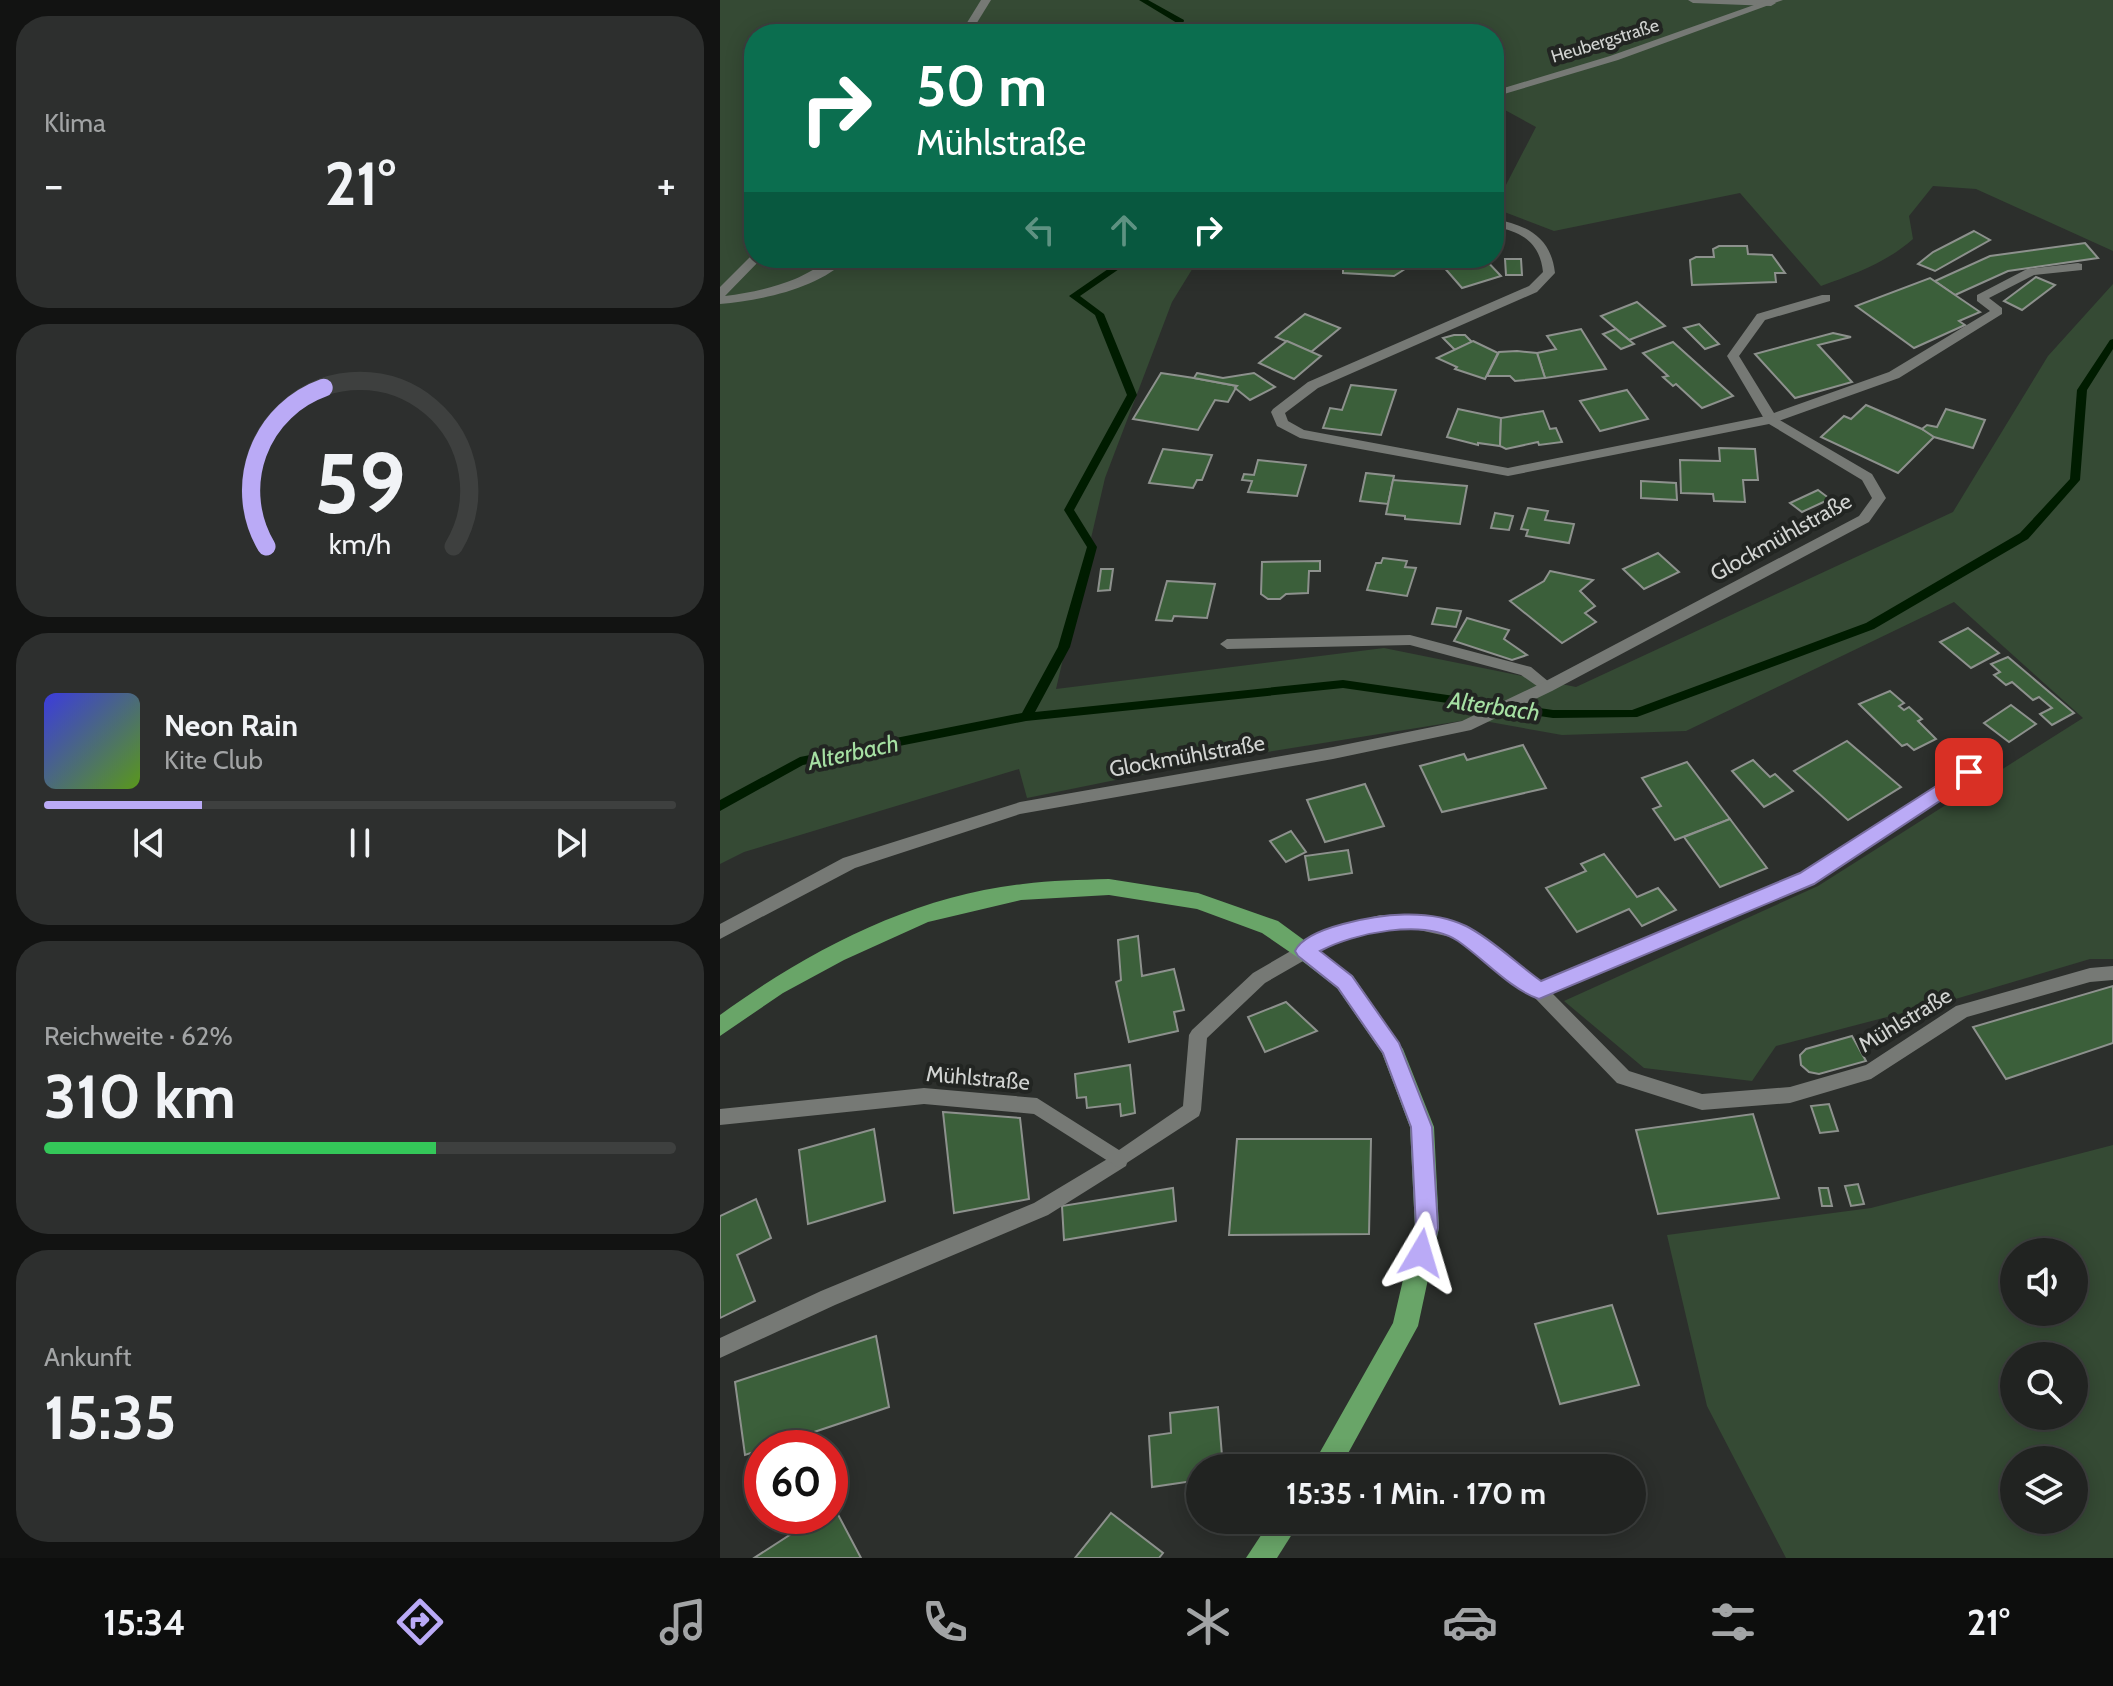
<!DOCTYPE html>
<html lang="de">
<head>
<meta charset="utf-8">
<style>
	:root { --surface:#212321; --page:#2d2f2e; --text:#f1f3f6; --muted:#a2a4a5; --line:#3e403f; --accent:#baaaf6 }
	body { margin:0; font-family:Cabin,sans-serif; background:var(--page); color:var(--text); height:100vh; display:flex; flex-direction:column; font-size:30px; white-space:nowrap }
	* { box-sizing:border-box; margin:0 }
	p { font-size:26px; color:var(--muted) }
	.icon { flex:none; width:44px; height:44px; fill:none; stroke:currentColor; stroke-width:2; stroke-linecap:round; stroke-linejoin:round }
	.map { position:relative; flex:1; overflow:hidden }
	.side { display:flex; flex-direction:column; gap:16px; padding:16px; background:#121312; width:720px }
	.side>* { flex:none }
	.guide { position:absolute; left:24px; top:24px; width:760px; height:244px; border-radius:32px; box-shadow:0 4px 20px #0003,0 0 0 2px var(--line); background:#0b6e4f; color:#fff; overflow:hidden }
	.buttons { position:absolute; left:1280px; top:1238px; display:grid; gap:16px }
	.buttons a { display:grid; place-items:center; width:88px; height:88px; border-radius:50%; background:var(--surface); box-shadow:0 4px 20px #0003,0 0 0 2px var(--line); font-size:40px }
	.speed { position:absolute; left:24px; top:1430px; display:flex; gap:16px; font-size:40px; font-weight:700; text-align:center }
	.speed>* { display:grid; place-content:center; width:104px; height:104px; border-radius:50%; background:var(--surface); box-shadow:0 4px 20px #0003,0 0 0 2px var(--line); line-height:1 }
	.speed .limit { border:12px solid #d22; background:#fff; color:#111 }
	.pin { position:absolute; display:grid; place-items:center; width:68px; height:68px; color:#fff; margin:-34px; border-radius:16px; box-shadow:0 4px 12px #0006 }
	.me { position:absolute; width:88px; margin:-44px; rotate:7deg; stroke-linejoin:round; filter:drop-shadow(0 0 6px #0008) }
	.turn { display:flex; align-items:center; gap:28px; height:168px; padding:0 40px; font-size:36px }
	.turn .icon { width:104px; height:104px; stroke-width:2.5 }
	.turn b { display:block; font-size:56px; line-height:68px }
	.lanes { display:flex; align-items:center; height:76px; padding:0 40px; background:#0003; justify-content:center; gap:40px; direction:ltr }
	.lanes .off { opacity:.35 }
	.big { font-size:60px; font-weight:700; line-height:1.1 }
	.side .card { flex:1; display:flex; flex-direction:column; justify-content:center; gap:12px; min-width:0; padding:0 28px; border-radius:32px; background:var(--page) }
	.side .dial { align-items:center; gap:0 }
	.dial svg { height:208px; overflow:visible; fill:none; stroke:var(--line); stroke-width:7; stroke-linecap:round; text-anchor:middle }
	.dial text { fill:var(--text); stroke:none }
	.song { display:flex; align-items:center; gap:24px }
	.cover { width:96px; height:96px; border-radius:12px; background:linear-gradient(135deg,hsl(240 70% 55%),hsl(90 70% 35%)) }
	.played { height:8px; border-radius:4px; background:linear-gradient(90deg,var(--accent) 25%,var(--line) 25%) }
	.keys { display:flex; justify-content:space-around; direction:ltr }
	.heat { display:flex; justify-content:space-between; align-items:center; font-size:44px; direction:ltr }
	.charge { height:12px; border-radius:6px; background:linear-gradient(90deg,#34c759 62%,var(--line) 0) }
	.trip { position:absolute; left:466px; top:1454px; width:460px; height:80px; border-radius:40px; background:var(--surface); box-shadow:0 4px 20px #0003,0 0 0 2px var(--line); font-weight:700; line-height:80px; text-align:center }
	.tabs { display:flex; height:128px; justify-content:space-around; align-items:center; background:#0d0e0d; color:var(--muted) }
	.tabs .icon { width:56px; height:56px }
	.tabs .active { color:var(--accent) }
	.tabs b { font-size:36px; color:var(--text) }
	main { display:flex; flex:1; min-height:0 }
	.map>svg:first-child { display:block }
	.green { fill:#354a34; fill-rule:evenodd }
	.lines { fill:none; stroke-linecap:round; stroke-linejoin:round }
	.stream { fill:#001c00; fill-rule:evenodd }
	.building { fill:#3b5f3a; stroke:#8d918d; stroke-width:2 }
	.lane { fill:#767975; fill-rule:evenodd }
	.street { fill:#767975; fill-rule:evenodd }
	.primary { fill:#69a568; fill-rule:evenodd }
	.route { fill:#baaaf6; stroke:#796ea0; stroke-width:2 }
	.labels { text-anchor:middle; dominant-baseline:central; stroke-width:8; stroke-linejoin:round; paint-order:stroke }
	.far-street-label { font-size:18px; fill:#d2d4d2; stroke:#222522 }
	.street-label { font-size:22px; fill:#d2d4d2; stroke:#222522 }
	.water-label { font-size:24px; font-style:italic; fill:#a6e0a3; stroke:#222522 }
</style>
</head>
<body>
<main>
<section class="side">
<div class="card"><p>Klima</p>
<div class="heat"><a>−</a><b class="big">21°</b><a>+</a></div>
</div>
<div class="card dial"><svg viewBox="0 0 100 80">
<path d="M14 69A42 42 0 1 1 86 69"/>
<path d="M14 69A42 42 0 0 1 36 8" stroke="#baaaf6"/>
<text x="50" y="56" font-size="32" font-weight="700">59</text>
<text x="50" y="72" font-size="11">km/h</text>
</svg></div>
<div class="card">
<div class="song"><i class="cover"></i><div><b>Neon Rain</b><p>Kite Club</p></div></div>
<div class="played"></div>
<div class="keys"><svg class="icon" aria-label="previous" viewBox="0 0 24 24"><path d="M18 5L8 12l10 7zM5 5v14"/></svg><svg class="icon" aria-label="pause" viewBox="0 0 24 24"><path d="M8 5v14M16 5v14"/></svg><svg class="icon" aria-label="next" viewBox="0 0 24 24"><path d="M6 5l10 7-10 7zM19 5v14"/></svg></div>
</div>
<div class="card"><p>Reichweite · 62%</p><b class="big">310 km</b><div class="charge"></div></div>
<div class="card"><p>Ankunft</p><b class="big">15:35</b></div>
</section>
<div class="map">
<svg width="1393" height="1558" viewBox="0 0 1393 1558">
	<rect width="100%" height="100%" fill="#2c2f2c"/>
	<g class="green">
		<path d="M 0,0 L 1393,0 L 1393,251 L 1256,189 L 1213,186 L 1189,216 L 1193,239 C 1166,263 1134,274 1101,286 L 1020,193 L 834,231 L 774,208 L 816,127 L 774,104 L 774,34 L 611,34 L 595,27 L 581,34 L 34,34 L 34,258 L 479,258 L 452,302 L 385,478 L 336,689 L 664,648 L 856,687 L 1233,512 L 1328,356 L 1393,284 L 1393,959 L 1370,959 L 1232,1000 L 1056,1046 L 1032,1081 L 924,1068 L 844,1001 L 1098,886 L 1363,718 L 1234,602 L 966,731 L 842,735 L 753,719 L 484,762 L 307,798 L 299,769 L 24,852 L 0,864 Z"/>
		<path d="M 1393,1145 L 1393,1558 L 1066,1558 L 987,1406 L 947,1235 L 1151,1208 ZM 1354,1252 L 1354,1312 L 1294,1312 L 1294,1252 ZM 1354,1356 L 1354,1416 L 1294,1416 L 1294,1356 ZM 1354,1460 L 1354,1520 L 1294,1520 L 1294,1460 Z"/>
	</g>
	<g class="lines">
		<g class="stream">
			<polygon points="419,0 428,0 464,20 461,34 453,34 457,23"/>
			<polygon points="404,258 415,258 360,296 384,314 417,395 354,510 377,547 350,647 315,712 623,680 833,710 912,710 1146,623 1300,533 1350,479 1357,390 1390,340 1393,339 1393,349 1367,390 1360,480 1308,539 1154,629 917,717 833,718 623,688 306,721 83,765 0,811 0,800 80,757 302,713 338,647 367,547 344,510 407,395 375,315 349,296"/>
		</g>
	</g>
	<g class="building">
		<polygon points="1254,231 1270,240 1215,271 1198,264 1213,252"/>
		<polygon points="1365,243 1378,258 1288,271 1235,295 1215,281 1270,256"/>
		<polygon points="999,246 1027,246 1028,254 1052,255 1065,273 1055,273 1056,282 972,285 970,260 976,257 994,257 993,249"/>
		<polygon points="623,258 687,258 685,269 674,276 623,273"/>
		<polygon points="748,258 764,258 781,276 742,288 722,265"/>
		<polygon points="785,259 801,259 802,275 786,275"/>
		<polygon points="1316,277 1335,285 1302,310 1284,301"/>
		<polygon points="1210,278 1260,312 1239,321 1245,325 1194,348 1136,306"/>
		<polygon points="917,302 945,326 909,340 881,316"/>
		<polygon points="585,314 620,328 591,352 556,337"/>
		<polygon points="979,324 999,344 985,349 964,328"/>
		<polygon points="861,329 886,369 825,378 817,353 836,349 827,336"/>
		<polygon points="896,329 909,340 914,344 901,349 883,334"/>
		<polygon points="1113,333 1131,337 1098,345 1132,382 1075,398 1035,354"/>
		<polygon points="734,335 745,335 752,342 735,350 723,338"/>
		<polygon points="567,341 601,356 574,379 539,363"/>
		<polygon points="753,341 778,353 765,379 735,369 737,367 717,358"/>
		<polygon points="953,342 1013,396 982,408 956,384 953,386 943,377 948,376 923,353"/>
		<polygon points="797,351 817,353 825,378 795,381 790,376 767,376 779,352"/>
		<polygon points="441,373 474,378 517,386 508,402 495,400 478,430 413,419"/>
		<polygon points="477,373 503,378 534,373 555,387 530,400 515,388 517,386 474,378"/>
		<polygon points="631,385 676,390 661,435 603,428 610,408 622,410"/>
		<polygon points="907,390 928,419 880,431 860,401"/>
		<polygon points="1146,405 1202,429 1215,436 1178,473 1101,437 1124,416 1131,419"/>
		<polygon points="738,409 781,418 780,446 758,443 758,445 727,437"/>
		<polygon points="1226,409 1265,420 1253,448 1214,437 1202,429 1207,425 1217,427"/>
		<polygon points="823,411 830,429 836,428 842,442 819,445 818,442 786,449 780,446 781,418"/>
		<polygon points="999,448 1035,449 1038,480 1023,480 1025,502 994,501 993,494 961,493 960,460 1000,461"/>
		<polygon points="443,449 492,455 482,480 477,480 473,488 429,483"/>
		<polygon points="538,460 586,465 577,496 528,492 532,481 522,480 524,474 534,475"/>
		<polygon points="646,473 674,476 668,504 640,501"/>
		<polygon points="673,480 747,486 740,524 685,519 685,516 666,514"/>
		<polygon points="921,481 956,483 957,500 921,498"/>
		<polygon points="1098,490 1110,499 1082,512 1070,503"/>
		<polygon points="808,508 828,511 825,520 854,524 849,543 806,536 808,530 801,529"/>
		<polygon points="775,513 793,516 789,530 771,528"/>
		<polygon points="938,553 959,572 924,589 903,569"/>
		<polygon points="663,558 687,561 685,567 696,568 687,596 647,590 656,563 661,563"/>
		<polygon points="600,561 600,571 589,571 588,593 566,594 560,599 548,599 541,594 542,562"/>
		<polygon points="381,569 393,569 390,590 378,591"/>
		<polygon points="830,571 873,580 860,591 875,606 865,613 876,622 842,643 790,601 824,581"/>
		<polygon points="447,581 495,584 487,618 454,616 452,621 436,620"/>
		<polygon points="717,608 741,611 736,627 712,624"/>
		<polygon points="747,618 789,630 784,639 807,655 792,660 734,641"/>
		<polygon points="1248,628 1279,653 1251,668 1220,642"/>
		<polygon points="1288,657 1354,713 1332,725 1320,714 1332,708 1319,697 1313,700 1292,682 1286,685 1274,675 1280,672 1271,664"/>
		<polygon points="1170,691 1184,703 1179,706 1184,710 1189,707 1202,719 1198,721 1216,739 1194,750 1187,744 1182,746 1139,704"/>
		<polygon points="1291,705 1316,724 1289,742 1264,723"/>
		<polygon points="1127,741 1181,787 1128,820 1074,771"/>
		<polygon points="803,745 826,788 722,812 700,766 744,754 747,760"/>
		<polygon points="1033,760 1050,777 1055,774 1073,791 1044,807 1012,771"/>
		<polygon points="967,762 1010,819 955,840 933,809 941,806 922,778"/>
		<polygon points="645,784 664,826 605,842 587,800"/>
		<polygon points="1010,819 1047,868 1000,887 964,837"/>
		<polygon points="571,831 586,852 566,862 550,841"/>
		<polygon points="628,850 632,873 589,880 585,856"/>
		<polygon points="884,854 917,897 938,888 956,910 922,926 909,909 857,932 826,888 866,871 861,864"/>
		<polygon points="418,936 422,976 454,969 464,1010 454,1012 458,1031 409,1042 396,982 401,980 398,940"/>
		<polygon points="1393,986 1393,1043 1286,1079 1253,1027"/>
		<polygon points="566,1002 597,1031 545,1052 528,1017"/>
		<polygon points="1132,1036 1146,1061 1099,1074 1089,1072 1081,1065 1080,1055 1086,1049"/>
		<polygon points="410,1065 415,1113 401,1116 400,1104 367,1108 366,1097 357,1098 355,1074"/>
		<polygon points="1109,1104 1118,1131 1100,1133 1091,1106"/>
		<polygon points="223,1112 300,1118 309,1199 234,1213"/>
		<polygon points="1033,1114 1059,1198 938,1214 916,1130"/>
		<polygon points="154,1129 165,1201 88,1224 79,1150"/>
		<polygon points="517,1139 651,1139 649,1234 509,1235"/>
		<polygon points="1138,1184 1144,1204 1131,1206 1125,1186"/>
		<polygon points="453,1188 456,1221 344,1240 342,1206"/>
		<polygon points="1099,1188 1108,1188 1112,1206 1102,1206"/>
		<polygon points="36,1199 51,1238 17,1255 35,1301 0,1318 0,1216"/>
		<polygon points="892,1305 919,1385 840,1404 815,1324"/>
		<polygon points="156,1336 169,1407 25,1455 15,1382"/>
		<polygon points="498,1407 503,1468 480,1468 480,1480 432,1487 429,1436 451,1433 450,1413"/>
		<polygon points="114,1507 141,1558 34,1558 99,1516 110,1516 110,1509"/>
		<polygon points="391,1513 443,1553 439,1558 355,1558"/>
	</g>
	<g class="lines">
		<g class="lane">
			<polygon points="968,0 1051,0 1056,3 1051,6 973,3"/>
			<polygon points="1358,263 1362,264 1362,270 1314,275 1269,298 1282,308 1282,314 1179,378 1056,422 1046,422 1007,356 1037,314 1102,295 1110,295 1110,301 1045,320 1019,356 1054,413 1169,372 1270,311 1257,301 1257,295 1307,269"/>
			<polygon points="690,635 811,667 835,687 827,693 801,675 690,645 507,649 500,644 507,639"/>
			<polygon points="399,1152 406,1154 408,1160 406,1166 328,1215 115,1305 0,1358 0,1338 101,1291 314,1203"/>
		</g>
		<g class="street">
			<polygon points="261,0 271,0 250,34 240,34"/>
			<polygon points="1048,0 1063,0 898,60 774,97 774,91 890,56"/>
			<path d="M 774,219 C 807,225 831,237 835,273 L 817,292 L 598,388 L 565,413 L 568,421 L 584,430 L 788,468 L 1051,415 L 1152,474 L 1166,498 L 1149,522 L 832,691 L 751,730 L 613,759 L 300,814 L 135,868 L 0,939 L 0,924 L 123,858 L 300,802 L 613,747 L 742,721 L 822,683 L 1139,516 L 1152,498 L 1142,480 L 1049,424 L 788,476 L 580,438 L 557,426 L 551,412 L 553,409 L 588,382 L 809,286 L 823,272 C 820,243 802,231 774,227 Z"/>
			<path d="M 32,255 L 42,258 L 5,296 C 29,293 53,288 75,279 C 94,271 109,258 129,258 C 97,289 43,300 0,304 L 0,287 Z"/>
			<polygon points="1249,766 1257,772 1255,776 1093,883 832,993 909,1071 982,1094 1070,1087 1146,1065 1236,1006 1370,968 1393,966 1393,980 1370,982 1247,1017 1151,1079 1070,1103 982,1110 897,1083 813,996 771,962 735,938 699,930 660,929 618,941 545,983 487,1038 481,1110 479,1116 399,1168 314,1114 204,1104 0,1125 0,1109 204,1088 317,1098 399,1150 463,1106 469,1035 472,1030 533,973 607,930 660,915 699,916 746,927 821,982 1081,873"/>
		</g>
		<g class="primary">
			<path d="M 389,879 L 478,893 L 558,921 L 633,976 L 683,1049 L 714,1127 L 719,1228 L 698,1326 L 620,1468 L 591,1468 L 673,1323 L 695,1228 L 690,1127 L 662,1053 L 617,988 L 577,957 L 542,933 L 477,909 L 389,895 L 301,900 L 208,922 L 124,960 L 63,993 L 0,1036 L 0,1015 C 88,951 193,896 303,884 C 331,880 360,880 389,879 Z"/>
			<polygon points="551,1520 581,1520 557,1558 526,1558"/>
		</g>
	</g>
	<path class="route" d="M 1249,765 L 1256,767 L 1258,772 L 1256,777 L 1094,884 L 819,999 C 790,989 764,959 738,941 C 704,918 634,933 600,951 L 632,976 L 679,1043 L 712,1127 L 718,1228 L 709,1260 L 701,1263 L 694,1260 L 690,1253 L 696,1228 L 691,1127 L 663,1053 L 618,988 L 578,956 L 575,951 C 582,936 608,928 623,924 C 660,914 709,908 746,926 C 772,939 797,964 821,981 L 1080,873 Z"/>
	<g class="labels">
		<g class="far-street-label">
			<text transform="translate(885 41) rotate(-17)">Heubergstraße</text>
		</g>
		<g class="street-label">
			<text transform="translate(1061 537) rotate(-29)">Glockmühlstraße</text>
			<text transform="translate(467 756) rotate(-10)">Glockmühlstraße</text>
			<text transform="translate(1185 1020) rotate(-31)">Mühlstraße</text>
			<text transform="translate(258 1078) rotate(5)">Mühlstraße</text>
		</g>
		<g class="water-label">
			<text transform="translate(774 706) rotate(8)">Alterbach</text>
			<text transform="translate(133 752) rotate(-12)">Alterbach</text>
		</g>
	</g>
</svg>
<div class="buttons">
<a><svg class="icon" aria-label="sound" viewBox="0 0 24 24"><path d="M4 9h4l5-4v14l-5-4H4zM17 9q2 3 0 6"/></svg></a>
<a><svg class="icon" aria-label="search" viewBox="0 0 24 24"><circle cx="10" cy="10" r="6"/><path d="M15 15l6 6"/></svg></a>
<a><svg class="icon" aria-label="layers" viewBox="0 0 24 24"><path d="M12 4l9 5-9 5-9-5zM3 14l9 5 9-5"/></svg></a>
</div>
<div class="speed"><div class="limit">60</div></div>
<div class="pin" style="left:1249px;top:772px;background:#d93025"><svg class="icon" aria-label="arrive" viewBox="0 0 24 24"><path d="M6 21V4h12l-3 4 3 4H6"/></svg></div>
<svg class="me" style="left:701px;top:1253px" viewBox="-20 -20 40 40"><path d="M0-17L14 15 0 8-14 15z" fill="#baaaf6" stroke="#fff" stroke-width="4"/></svg>
<div class="trip">15:35 · 1 Min. · 170 m</div>
<div class="guide">
<div class="turn"><svg class="icon" aria-label="right" viewBox="0 0 24 24"><path d="M7 20v-9h11M14 6l5 5-5 5"/></svg><div><b>50 m</b>Mühlstraße</div></div>
<div class="lanes"><svg class="icon off" aria-label="left" viewBox="0 0 24 24"><path d="M17 20v-9H6M10 6l-5 5 5 5"/></svg><svg class="icon off" aria-label="ahead" viewBox="0 0 24 24"><path d="M12 20V5M6 11l6-6 6 6"/></svg><svg class="icon" aria-label="right" viewBox="0 0 24 24"><path d="M7 20v-9h11M14 6l5 5-5 5"/></svg></div>
</div>
</div>
</main>
<nav class="tabs">
<b>15:34</b>
<svg class="icon active" aria-label="directions" viewBox="0 0 24 24"><path d="M12 3l9 9-9 9-9-9zM9 14v-3h6M13 9l2 2-2 2"/></svg>
<svg class="icon" aria-label="music" viewBox="0 0 24 24"><path d="M9 18V5l10-2v13"/><circle cx="6" cy="18" r="3"/><circle cx="16" cy="16" r="3"/></svg>
<svg class="icon" aria-label="phone" viewBox="0 0 24 24"><path d="M5 4h4l2 5-3 2q2 4 5 5l2-3 5 2v4C11 20 4 13 5 4z"/></svg>
<svg class="icon" aria-label="climate" viewBox="0 0 24 24"><path d="M12 3v18M4 7l16 10M4 17L20 7"/></svg>
<svg class="icon" aria-label="car" viewBox="0 0 24 24"><path d="M5 17H2v-5l4-1 3-4h7l3 4 3 1v5h-3M9 17h6M6 11h13"/><circle cx="7" cy="17" r="2"/><circle cx="17" cy="17" r="2"/></svg>
<svg class="icon" aria-label="filters" viewBox="0 0 24 24"><path d="M4 7h16M4 17h16"/><circle cx="9" cy="7" r="2"/><circle cx="15" cy="17" r="2"/></svg>
<b>21°</b>
</nav>
</body>
</html>
